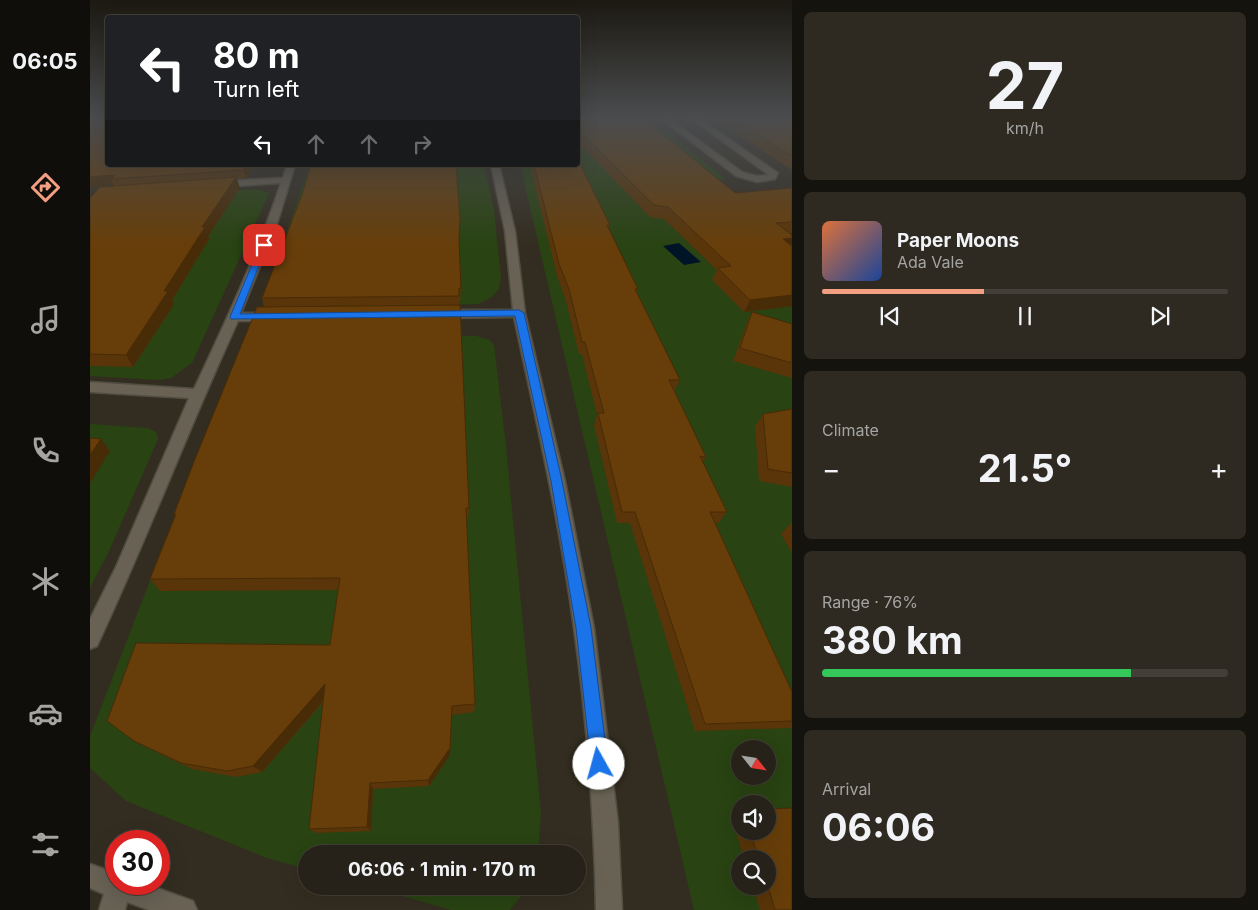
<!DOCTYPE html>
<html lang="en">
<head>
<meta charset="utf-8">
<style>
	:root { --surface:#262219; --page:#2e2a22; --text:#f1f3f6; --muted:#a4a4a2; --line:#423f38; --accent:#f3a082 }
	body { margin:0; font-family:Inter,sans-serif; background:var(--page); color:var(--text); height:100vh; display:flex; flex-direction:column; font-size:19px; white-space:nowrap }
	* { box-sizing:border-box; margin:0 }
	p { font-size:16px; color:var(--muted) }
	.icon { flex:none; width:28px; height:28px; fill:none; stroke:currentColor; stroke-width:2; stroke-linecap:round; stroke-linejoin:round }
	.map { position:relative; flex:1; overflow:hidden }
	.drawer { display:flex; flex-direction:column; gap:12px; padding:12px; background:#15130e; width:466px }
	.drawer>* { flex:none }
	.top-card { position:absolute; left:15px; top:15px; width:475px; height:152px; border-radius:5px; box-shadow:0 5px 20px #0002,0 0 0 1px var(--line); background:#202124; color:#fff; overflow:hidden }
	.needle { width:32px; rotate:120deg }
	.tools { position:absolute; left:641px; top:740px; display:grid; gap:10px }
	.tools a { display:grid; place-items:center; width:45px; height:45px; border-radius:50%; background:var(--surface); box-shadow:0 5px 20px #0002,0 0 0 1px var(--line); font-size:25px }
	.speed { position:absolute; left:15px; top:830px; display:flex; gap:10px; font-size:25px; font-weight:700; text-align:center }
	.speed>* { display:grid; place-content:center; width:65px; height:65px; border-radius:50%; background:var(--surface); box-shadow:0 5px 20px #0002,0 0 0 1px var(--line); line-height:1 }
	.speed .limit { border:8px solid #d22; background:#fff; color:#111 }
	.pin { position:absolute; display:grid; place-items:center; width:42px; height:42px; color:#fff; margin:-21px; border-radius:10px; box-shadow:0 2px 8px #0006 }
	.me { position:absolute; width:55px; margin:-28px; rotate:353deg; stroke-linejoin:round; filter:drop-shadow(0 0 4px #0008) }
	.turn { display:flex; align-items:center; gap:18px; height:105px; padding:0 25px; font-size:22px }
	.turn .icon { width:65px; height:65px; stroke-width:2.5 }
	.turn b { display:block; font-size:35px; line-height:42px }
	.lanes { display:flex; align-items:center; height:48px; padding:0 25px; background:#0003; justify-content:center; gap:25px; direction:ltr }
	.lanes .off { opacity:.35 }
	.big { font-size:38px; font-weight:700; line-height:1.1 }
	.drawer .card { flex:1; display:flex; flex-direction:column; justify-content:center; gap:8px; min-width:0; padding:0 18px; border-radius:8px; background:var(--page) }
	.drawer .dial { align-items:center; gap:0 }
	.dial b { font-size:65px; line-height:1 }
	.song { display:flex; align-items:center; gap:15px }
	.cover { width:60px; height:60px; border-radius:8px; background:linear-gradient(135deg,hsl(20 70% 55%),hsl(220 70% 35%)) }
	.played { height:5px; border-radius:2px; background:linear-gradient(90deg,var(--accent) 40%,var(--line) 40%) }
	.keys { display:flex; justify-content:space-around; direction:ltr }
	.heat { display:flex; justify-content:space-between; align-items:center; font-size:28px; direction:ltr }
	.charge { height:8px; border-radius:4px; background:linear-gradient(90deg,#34c759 76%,var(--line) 0) }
	.trip { position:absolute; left:208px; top:845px; width:288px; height:50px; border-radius:25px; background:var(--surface); box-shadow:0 5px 20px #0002,0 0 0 1px var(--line); font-weight:700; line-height:50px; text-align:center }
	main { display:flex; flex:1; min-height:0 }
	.tabs { display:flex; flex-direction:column; width:90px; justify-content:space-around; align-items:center; background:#0f0e0a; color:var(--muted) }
	.tabs .icon { width:35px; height:35px }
	.tabs .current { color:var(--accent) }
	.tabs b { font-size:22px; color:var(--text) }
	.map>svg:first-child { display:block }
	.green { fill:#294312; fill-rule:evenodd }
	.water { fill:#001428 }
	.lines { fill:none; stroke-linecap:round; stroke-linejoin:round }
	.minor-casing { stroke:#514c41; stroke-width:3 }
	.minor { fill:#686154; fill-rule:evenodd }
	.wall { fill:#593509 }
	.shaded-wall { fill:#482b07 }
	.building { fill:#673e0a; stroke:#482b07 }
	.route { fill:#1a73e8; stroke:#114b97 }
</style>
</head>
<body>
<main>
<nav class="tabs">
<b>06:05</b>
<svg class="icon current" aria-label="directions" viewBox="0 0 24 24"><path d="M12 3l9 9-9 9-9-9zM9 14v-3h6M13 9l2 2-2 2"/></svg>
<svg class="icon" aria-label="music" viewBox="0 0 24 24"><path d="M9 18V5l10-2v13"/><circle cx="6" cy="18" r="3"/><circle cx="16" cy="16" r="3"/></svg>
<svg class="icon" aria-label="phone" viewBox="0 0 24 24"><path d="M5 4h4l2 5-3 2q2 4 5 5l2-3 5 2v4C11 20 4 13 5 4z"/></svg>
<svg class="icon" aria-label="climate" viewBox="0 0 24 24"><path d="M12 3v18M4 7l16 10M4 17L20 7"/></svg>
<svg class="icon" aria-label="car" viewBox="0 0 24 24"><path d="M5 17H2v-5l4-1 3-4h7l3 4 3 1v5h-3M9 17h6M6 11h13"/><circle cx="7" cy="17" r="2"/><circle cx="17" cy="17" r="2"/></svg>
<svg class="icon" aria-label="filters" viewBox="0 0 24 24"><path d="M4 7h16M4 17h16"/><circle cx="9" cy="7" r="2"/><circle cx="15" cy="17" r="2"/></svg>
</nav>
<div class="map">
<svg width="702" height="910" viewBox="0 0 702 910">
	<rect width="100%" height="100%" fill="#332d21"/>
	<g class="green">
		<path d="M 488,117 L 558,117 L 636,179 L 628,180 L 702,237 L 702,910 L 604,910 L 430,165 L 488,165 ZM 650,749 L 678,749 L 678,776 L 650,776 ZM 650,804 L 678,804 L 678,831 L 650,831 ZM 650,859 L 678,859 L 678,886 L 650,886 Z"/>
		<polygon points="220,165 394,165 404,210 411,278 409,289 402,297 388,304 299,306 173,300"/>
		<polygon points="165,189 179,193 177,198 102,363 81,378 68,380 0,376 0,203"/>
		<polygon points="183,334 387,336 399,340 404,345 416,447 451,813 448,854 216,854 216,869 177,858 36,801 0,768 0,736 153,340 160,337"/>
		<polygon points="0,424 58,428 66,432 68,439 19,551 0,588"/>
		<polygon points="278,886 439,886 420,910 361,910"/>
	</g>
	<polygon class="water" points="589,243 611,262 594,265 573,246"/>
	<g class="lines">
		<g class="minor-casing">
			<g id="minor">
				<polygon points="569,117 577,117 652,172 667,176 679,175 599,117 607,117 688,173 685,179 667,182 646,176"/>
				<path d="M 197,165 L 205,165 L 186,227 L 151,313 L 183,313 L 189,317 L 183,321 L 148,321 C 99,428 57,539 7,646 L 0,649 L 0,619 L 26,567 L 99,398 L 0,392 L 0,382 L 104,389 C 136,321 167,254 191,183 L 130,187 L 126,184 L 130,181 L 193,178 Z"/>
				<path d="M 401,165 L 409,165 L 425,231 L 435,313 L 475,481 L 504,628 L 528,823 L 532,910 L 506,910 C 504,816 497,721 484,628 C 470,523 446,420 424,317 L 351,318 L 345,314 L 351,310 L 423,310 L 415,231 Z"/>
				<polygon points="0,864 26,873 26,884 56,884 103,901 107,910 59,910 37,902 35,910 9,910 14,894 0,888"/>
			</g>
		</g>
		<use href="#minor" class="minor"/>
	</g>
	<g class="wall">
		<polygon points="0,117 18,165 163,165 163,168 156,179 147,179 150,188 118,236 119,239 82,300 84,304 43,367 0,366 0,198 24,186 23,184 0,187"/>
		<polygon points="488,117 645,193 702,188 702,233 699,233 701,245 702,246 702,306 654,312 622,280 627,270 574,219 560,217 488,142"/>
		<polygon points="621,117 702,117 702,170"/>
		<polygon points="440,165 488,165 520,225 519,229 548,289 547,293 590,380 584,391 616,457 613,462 637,512 628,523 625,523 702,692 702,728 605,731 540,523 527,523 504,425 507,415 492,354 489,354 476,301 467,276"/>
		<polygon points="369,244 371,288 370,301 369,301 369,305 379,508 378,521 376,521 385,704 384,712 362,715 360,755 339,786 283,789 281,831 226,833 219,829 234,701 172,772 146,777 102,769 58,748 44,741 240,645 248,590 70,591 60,579 85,516 84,514 174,307 172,298"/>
		<polygon points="662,312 702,324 702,378 643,361 656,325"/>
		<polygon points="702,409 702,487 669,481 665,427 673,414"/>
		<polygon points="702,522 702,553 691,534"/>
		<polygon points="650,812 650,831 678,831 702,910 670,910 663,886 678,886 678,859 654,859 641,815"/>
	</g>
	<g class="shaded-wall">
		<polygon points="156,165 163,165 163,168 156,179 153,170"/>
		<polygon points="25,175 21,179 23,184 0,187 0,177"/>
		<polygon points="146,177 150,188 118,236 119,239 82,300 84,304 43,367 36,355 112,227"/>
		<polygon points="702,238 702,243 698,250 693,239"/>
		<polygon points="702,295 702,306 654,312 660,300"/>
		<polygon points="11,439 20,451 0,483 0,455"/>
		<polygon points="235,684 240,693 172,772 163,766"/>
		<polygon points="360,748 360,755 339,786 338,780"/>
		<polygon points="280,783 283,789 281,831 277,827"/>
	</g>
	<g class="building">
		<polygon points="0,117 18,117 18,165 156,165 153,170 21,179 25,175 0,177"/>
		<polygon points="488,117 552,117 645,193 702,188 702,222 686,223 702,235 702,238 693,239 702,246 702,295 660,300 628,268 641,266 578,207 564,205 488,130"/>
		<polygon points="640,117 702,117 702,156"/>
		<polygon points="488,160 520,225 517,225 548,289 545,289 590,380 579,380 616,457 610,456 637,512 620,512 702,692 702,721 615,724 545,512 532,512 508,413 514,413 495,342 492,342 479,289 469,264 444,165 488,165"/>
		<polygon points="221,165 366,165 370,219 369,240 371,288 369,288 369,296 172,298 212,195"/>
		<polygon points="146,177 112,227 115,227 74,291 78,291 36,355 0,354 0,198 10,187"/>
		<polygon points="370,305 379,508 376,508 385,704 362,706 360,748 338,780 280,783 277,827 219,829 235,684 163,766 137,771 91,763 44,741 17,721 46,643 240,645 250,578 60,579 86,514 84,514 105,459 167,307"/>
		<polygon points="662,312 702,324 702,363 650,348"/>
		<polygon points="702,409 702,473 678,469 673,414"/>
		<polygon points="0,438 11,439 0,455"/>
		<polygon points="702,808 702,910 685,910 678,886 678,859 669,859 660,831 678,831 678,809"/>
	</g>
	<linearGradient id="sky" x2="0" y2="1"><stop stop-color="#1c1912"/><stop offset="0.48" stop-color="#4a4c4e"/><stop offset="1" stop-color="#4a4c4e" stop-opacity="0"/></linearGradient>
	<rect width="702" height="245" fill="url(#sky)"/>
	<polygon class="route" points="171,243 177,245 150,314 429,310 434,313 472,481 501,628 518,764 515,770 509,773 503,770 501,764 486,628 461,481 425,316 141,319 140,317"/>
</svg>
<div class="tools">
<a><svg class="needle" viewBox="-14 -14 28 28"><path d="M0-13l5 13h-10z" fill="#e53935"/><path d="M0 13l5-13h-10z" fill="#a4a4a2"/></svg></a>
<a><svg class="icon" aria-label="sound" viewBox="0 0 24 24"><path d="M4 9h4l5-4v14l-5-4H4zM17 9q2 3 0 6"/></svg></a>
<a><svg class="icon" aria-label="search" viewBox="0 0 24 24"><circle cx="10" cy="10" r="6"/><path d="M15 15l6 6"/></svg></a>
</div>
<div class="speed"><div class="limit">30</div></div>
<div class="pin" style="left:174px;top:245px;background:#d93025"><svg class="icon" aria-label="arrive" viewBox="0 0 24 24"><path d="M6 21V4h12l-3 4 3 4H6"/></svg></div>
<svg class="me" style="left:509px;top:764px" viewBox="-20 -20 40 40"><circle r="19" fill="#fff"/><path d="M0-13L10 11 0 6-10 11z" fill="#1a73e8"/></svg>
<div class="trip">06:06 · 1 min · 170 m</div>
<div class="top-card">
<div class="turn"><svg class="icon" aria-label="left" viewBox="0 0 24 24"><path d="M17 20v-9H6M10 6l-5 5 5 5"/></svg><div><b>80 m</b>Turn left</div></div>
<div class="lanes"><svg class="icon" aria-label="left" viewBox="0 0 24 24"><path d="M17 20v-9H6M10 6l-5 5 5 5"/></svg><svg class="icon off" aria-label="ahead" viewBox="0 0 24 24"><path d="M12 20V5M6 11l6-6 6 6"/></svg><svg class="icon off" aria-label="ahead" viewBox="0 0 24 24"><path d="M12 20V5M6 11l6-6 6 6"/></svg><svg class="icon off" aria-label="right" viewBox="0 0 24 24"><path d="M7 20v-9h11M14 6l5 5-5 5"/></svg></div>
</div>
</div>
<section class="drawer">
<div class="card dial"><b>27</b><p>km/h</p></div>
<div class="card">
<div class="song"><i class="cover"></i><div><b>Paper Moons</b><p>Ada Vale</p></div></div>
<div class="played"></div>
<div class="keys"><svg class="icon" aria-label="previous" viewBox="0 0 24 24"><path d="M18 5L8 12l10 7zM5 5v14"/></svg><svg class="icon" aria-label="pause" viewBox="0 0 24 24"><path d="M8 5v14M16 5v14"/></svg><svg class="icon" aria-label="next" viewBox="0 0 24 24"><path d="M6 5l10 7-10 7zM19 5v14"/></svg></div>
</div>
<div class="card"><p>Climate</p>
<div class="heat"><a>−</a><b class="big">21.5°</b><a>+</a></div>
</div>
<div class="card"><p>Range · 76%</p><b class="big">380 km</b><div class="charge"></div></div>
<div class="card"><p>Arrival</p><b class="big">06:06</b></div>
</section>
</main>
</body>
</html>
